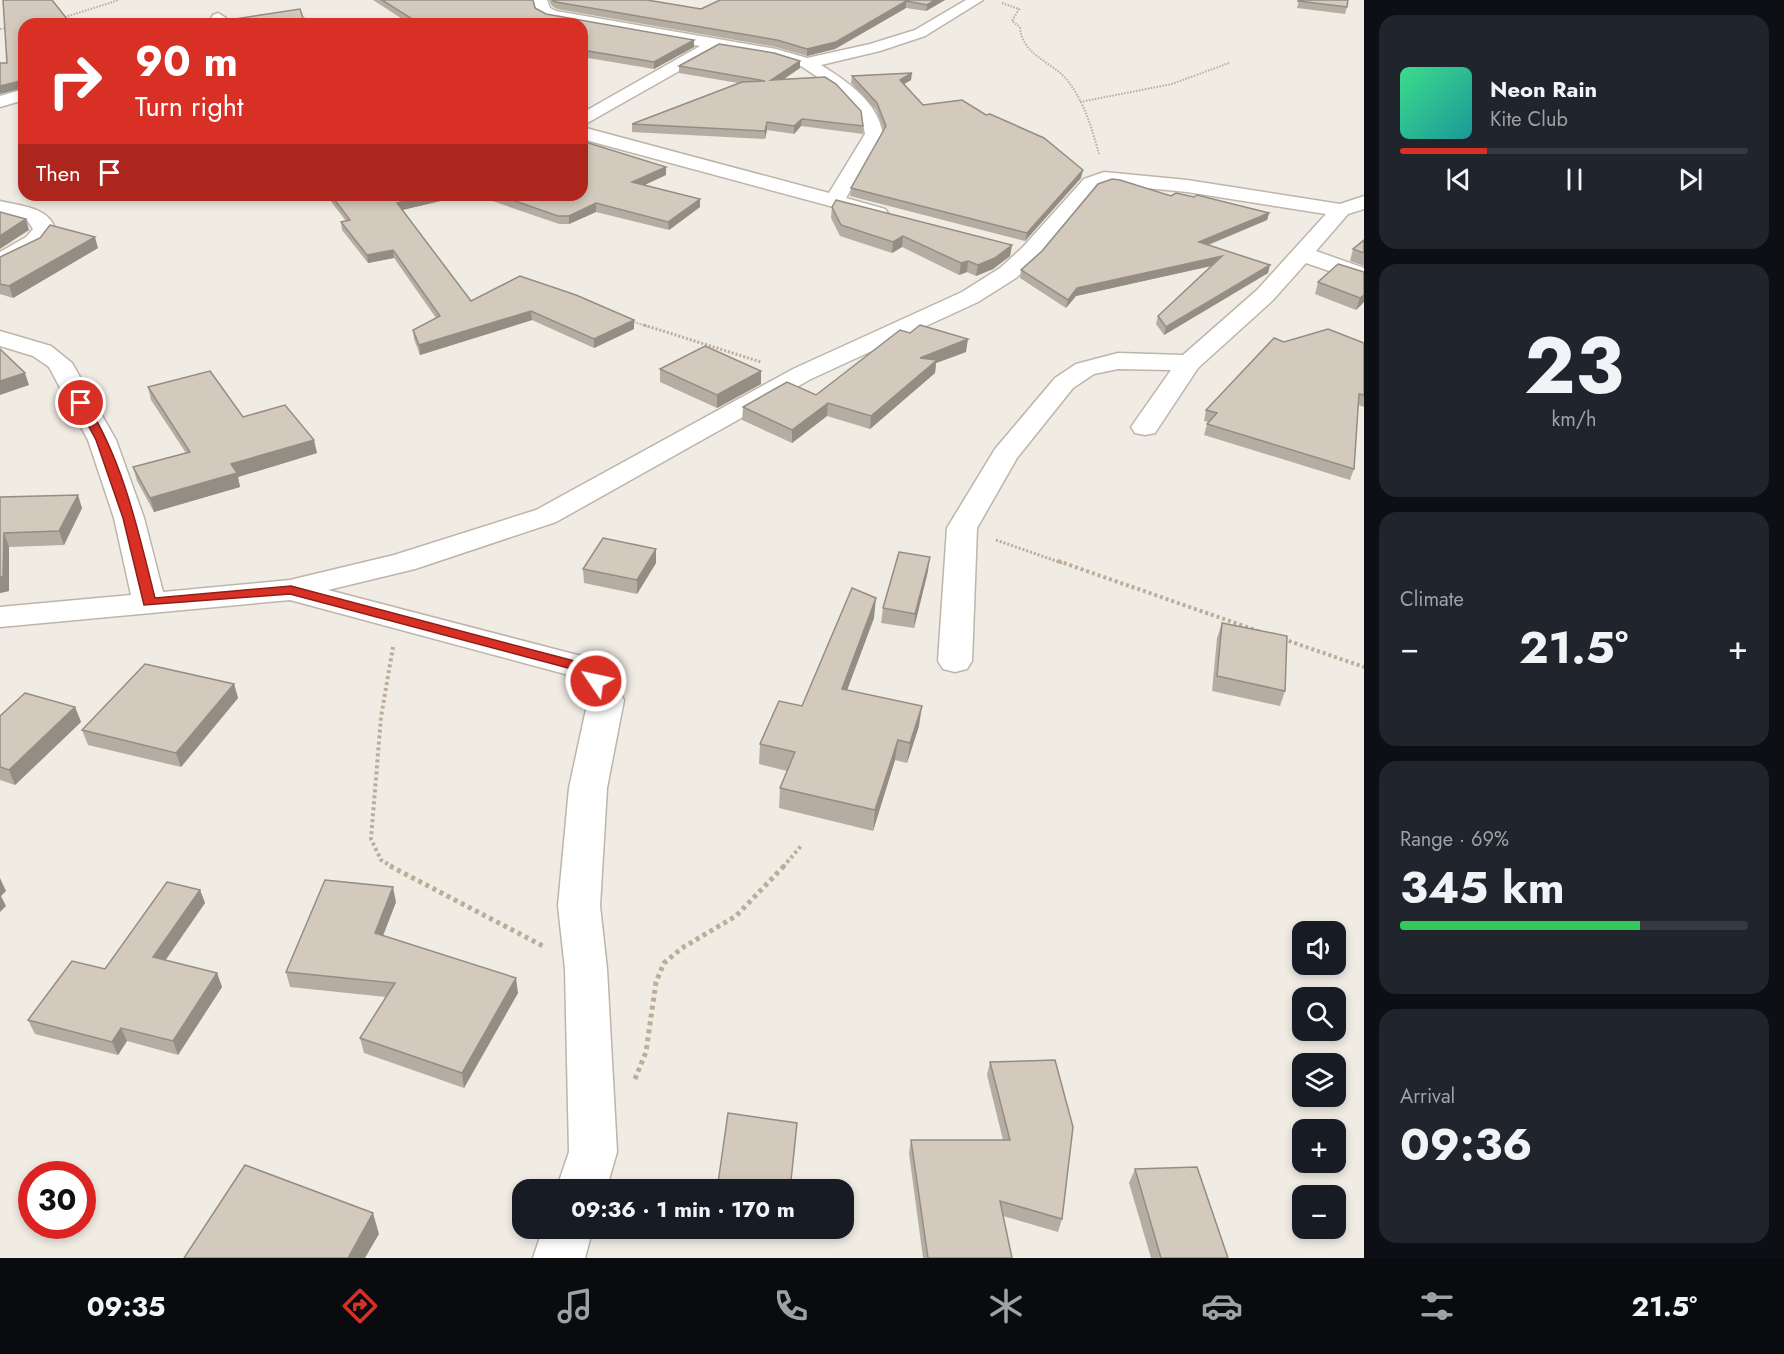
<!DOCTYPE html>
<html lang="en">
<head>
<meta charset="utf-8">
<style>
	:root { --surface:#171b24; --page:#20242c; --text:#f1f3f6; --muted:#9ea1a6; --line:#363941; --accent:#d93025 }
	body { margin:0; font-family:Jost,sans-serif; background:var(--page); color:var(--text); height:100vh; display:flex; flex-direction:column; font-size:22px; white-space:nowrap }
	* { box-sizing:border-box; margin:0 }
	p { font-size:20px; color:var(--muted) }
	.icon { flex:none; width:33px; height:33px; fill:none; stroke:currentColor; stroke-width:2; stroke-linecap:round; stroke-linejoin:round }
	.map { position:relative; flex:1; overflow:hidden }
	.sheet { display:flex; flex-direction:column; gap:15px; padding:15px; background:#0d0f14; width:420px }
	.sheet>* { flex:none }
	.hud { position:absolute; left:18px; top:18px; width:570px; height:183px; border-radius:18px; box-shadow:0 3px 9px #0003; background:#d93025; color:#fff; overflow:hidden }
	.tools { position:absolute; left:1292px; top:921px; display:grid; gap:12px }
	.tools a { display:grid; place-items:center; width:54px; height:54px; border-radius:12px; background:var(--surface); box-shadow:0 3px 9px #0003; font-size:30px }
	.speed { position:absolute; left:18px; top:1161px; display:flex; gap:12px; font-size:30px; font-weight:700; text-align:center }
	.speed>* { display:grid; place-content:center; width:78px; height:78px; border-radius:50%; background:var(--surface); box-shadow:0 3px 9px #0003; line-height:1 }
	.speed .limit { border:9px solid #d22; background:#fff; color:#111 }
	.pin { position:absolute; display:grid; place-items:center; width:51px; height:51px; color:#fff; margin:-26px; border:3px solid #fff; border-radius:50%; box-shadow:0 2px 6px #0007 }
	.me { position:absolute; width:66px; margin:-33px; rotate:304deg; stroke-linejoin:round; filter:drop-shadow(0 0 4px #0008) }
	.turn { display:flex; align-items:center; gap:21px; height:126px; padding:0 18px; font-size:27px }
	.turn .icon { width:78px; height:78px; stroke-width:2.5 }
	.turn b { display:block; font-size:42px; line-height:51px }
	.then { display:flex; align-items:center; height:57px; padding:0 18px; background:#0003; gap:12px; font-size:22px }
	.big { font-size:45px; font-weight:700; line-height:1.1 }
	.sheet .widget { flex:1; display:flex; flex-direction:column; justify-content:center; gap:9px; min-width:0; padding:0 21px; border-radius:18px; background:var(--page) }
	.sheet .dial { align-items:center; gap:0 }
	.dial b { font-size:78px; line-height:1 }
	.song { display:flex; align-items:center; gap:18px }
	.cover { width:72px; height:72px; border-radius:9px; background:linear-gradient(135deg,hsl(150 70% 55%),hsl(180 70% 35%)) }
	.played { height:6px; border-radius:3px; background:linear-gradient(90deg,var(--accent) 25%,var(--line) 25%) }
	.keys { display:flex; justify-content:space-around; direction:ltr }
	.heat { display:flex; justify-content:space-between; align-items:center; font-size:33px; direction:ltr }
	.charge { height:9px; border-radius:4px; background:linear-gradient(90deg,#34c759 69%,var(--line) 0) }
	.trip { position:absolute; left:512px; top:1179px; width:342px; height:60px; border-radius:18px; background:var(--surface); box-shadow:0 3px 9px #0003; font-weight:700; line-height:60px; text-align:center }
	.dock { display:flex; height:96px; justify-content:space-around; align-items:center; background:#090b0e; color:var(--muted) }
	.dock .icon { width:42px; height:42px }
	.dock .active { color:var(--accent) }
	.dock b { font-size:27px; color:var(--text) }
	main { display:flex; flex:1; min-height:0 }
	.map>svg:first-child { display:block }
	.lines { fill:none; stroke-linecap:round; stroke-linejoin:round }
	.minor-casing { stroke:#bdb5aa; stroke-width:3 }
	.path-far3 { stroke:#bbad99; stroke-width:2; stroke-dasharray:1.5 1.5; stroke-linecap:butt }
	.path-far2 { stroke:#bbad99; stroke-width:3; stroke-dasharray:2 2; stroke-linecap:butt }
	.path-far1 { stroke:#bbad99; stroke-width:4; stroke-dasharray:3 3; stroke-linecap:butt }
	.path { stroke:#bbad99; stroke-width:5; stroke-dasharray:4 4; stroke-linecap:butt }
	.minor { fill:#fff; fill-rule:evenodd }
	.wall { fill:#b5ada2 }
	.shaded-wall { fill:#948d84 }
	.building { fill:#d3c9bc; stroke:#948d84; stroke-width:1.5 }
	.route { fill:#d93025; stroke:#8d1f18; stroke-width:1.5 }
</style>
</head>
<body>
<main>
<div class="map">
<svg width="1364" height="1258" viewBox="0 0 1364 1258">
	<rect width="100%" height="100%" fill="#f0ebe3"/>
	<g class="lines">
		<g class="minor-casing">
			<g id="minor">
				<path d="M 533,0 L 547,0 L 550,8 L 556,11 L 776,49 L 807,58 L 870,44 L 915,30 L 966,0 L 983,0 L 925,36 L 880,51 L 821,65 C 848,82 877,101 883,134 L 846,198 L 885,209 L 888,213 L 885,217 L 878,219 L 582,139 L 582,127 L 829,193 L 865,134 L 862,118 L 837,90 L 801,66 L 774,58 L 718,49 L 582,126 L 582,113 L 700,46 L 547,18 L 538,14 Z"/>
				<polygon points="218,13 226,18 224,24 208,24 213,15"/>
				<polygon points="24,89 24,100 0,107 0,96"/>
				<polygon points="1104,172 1187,180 1340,204 1364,196 1364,209 1348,214 1316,251 1364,268 1364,283 1306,263 1273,300 1198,368 1155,433 1145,435 1135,433 1131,427 1171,370 1118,369 1094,374 1073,388 1017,458 977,528 972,661 967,669 955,672 943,669 938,661 947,528 995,449 1055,378 1076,364 1118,353 1183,355 1257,290 1326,214 1187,192 1106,184 1098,187 1039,257 1016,278 978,302 811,379 556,522 415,569 328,590 589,658 608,673 624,700 607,788 600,906 607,969 617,1152 606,1190 556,1190 569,1152 565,969 558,906 569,788 588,700 582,688 565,674 290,600 0,627 0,607 131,595 114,518 88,440 49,367 33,356 0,346 0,331 51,346 72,363 116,440 144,518 163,592 290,580 394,555 536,510 793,369 962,292 1000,268 1023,247 1084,179"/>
				<path d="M 0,201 C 20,206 49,207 55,229 L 42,247 L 0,268 L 0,252 L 26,237 L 33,229 L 27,220 L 0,213 Z"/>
				<polygon points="543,1228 593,1228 585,1258 533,1258"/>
			</g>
		</g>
		<g class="path-far3">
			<path d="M 1002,3 L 1019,9 L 1012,21 L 1020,27 C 1022,56 1052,61 1068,81 C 1084,102 1092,128 1099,154"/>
			<polyline points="62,18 119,0"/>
			<polyline points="0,29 8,28"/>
			<polyline points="1080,102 1172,84 1229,63"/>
			<polyline points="631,321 649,327"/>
		</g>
		<g class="path-far2">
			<polyline points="644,325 761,362"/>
			<polyline points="996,540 1062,563"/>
		</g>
		<g class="path-far1">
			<polyline points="1058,561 1261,632"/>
			<polyline points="1283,639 1364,667"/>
			<polyline points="393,867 381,860 371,839 381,717 393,647"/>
			<polyline points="783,867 801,846"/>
		</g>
		<g class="path">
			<polyline points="390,866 543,946"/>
			<polyline points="635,1079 646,1052 656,982 664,963 682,948 736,916 784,866"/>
		</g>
		<use href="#minor" class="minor"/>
	</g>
	<g class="wall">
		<polygon points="373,0 533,0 535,8 546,14 694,47 654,69 582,57 582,24 410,24"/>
		<polygon points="549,0 647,0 701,9 720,0 945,0 926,11 906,8 835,49 807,56 776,47 557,9 552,6"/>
		<polygon points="1299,0 1347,7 1345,14 1297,8"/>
		<polygon points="800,61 800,68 783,80 863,126 863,134 801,126 794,134 767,130 765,139 632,132 632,124 738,83 679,73 679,66"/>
		<polygon points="852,76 911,80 904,84 923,105 1081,178 1025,241 850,196 851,188 884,130 876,110 851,83"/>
		<polygon points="666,175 644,185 700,207 669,230 596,212 569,224 559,224 475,195 582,195"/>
		<polygon points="326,195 466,195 402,210 471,301 634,329 594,348 532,320 420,355 414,339 413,330 436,318 394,258 368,263 342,230 341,222 346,221"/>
		<polygon points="1171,196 1194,197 1269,213 1267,220 1209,245 1268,273 1164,335 1156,324 1158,316 1211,266 1076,296 1066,308 1020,278 1021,270"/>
		<polygon points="832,207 1012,245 1010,256 993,269 976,276 967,272 959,275 902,247 892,253 840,236 831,218"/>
		<polygon points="1364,240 1364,266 1350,261 1353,249"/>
		<polygon points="98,248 13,298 0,294 0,257"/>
		<polygon points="1364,272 1364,302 1356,310 1315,294 1318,282"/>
		<polygon points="1284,342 1364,343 1364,407 1358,405 1354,469 1350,480 1204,435 1207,424 1209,422 1204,421 1206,410"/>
		<polygon points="966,352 936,363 935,373 870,429 827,416 792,443 742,420 743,407 816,395"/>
		<polygon points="660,369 761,371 761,384 717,408 660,382"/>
		<polygon points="148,387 243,417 317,453 238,477 240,487 154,512 137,481 133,467 186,453 151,400"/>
		<polygon points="0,497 82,508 64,545 9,547 9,591 0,593"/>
		<polygon points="656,563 637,594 584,583 583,569"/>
		<polygon points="928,571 914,628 881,623 883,608"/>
		<polygon points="874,618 847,690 919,726 907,763 895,760 873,831 779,808 780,788 787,771 759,764 760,744 802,706"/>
		<polygon points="1222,623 1285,691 1280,706 1212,691 1217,638"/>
		<polygon points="234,684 238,698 181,767 88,745 82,730"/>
		<polygon points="75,707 81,722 15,785 0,780 0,716"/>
		<polygon points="200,890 205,903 165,960 217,973 222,987 178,1055 127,1041 118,1055 35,1034 28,1020 105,969"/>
		<polygon points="396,902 383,936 518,993 464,1088 364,1053 360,1038 386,997 290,987 286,972"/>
		<polygon points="990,1062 1062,1219 1058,1232 1003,1216 1011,1258 923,1258 909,1153 911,1140 1003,1140 987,1075"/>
		<polygon points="1135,1169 1228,1258 1151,1258 1129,1183"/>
	</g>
	<g class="shaded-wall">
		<polygon points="935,0 945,0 926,11 927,5"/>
		<polygon points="906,1 906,8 835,49 807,56 807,49"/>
		<polygon points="694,40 694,47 654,69 654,62"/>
		<polygon points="800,61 800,68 770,88 771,80"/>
		<polygon points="912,73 911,80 899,87 900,80"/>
		<polygon points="24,80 24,88 0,94 0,86"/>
		<polygon points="802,119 801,126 794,134 794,126"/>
		<polygon points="767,122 767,130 765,139 765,131"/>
		<polygon points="666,167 666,175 632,191 632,182"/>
		<polygon points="1083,170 1081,178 1025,241 1027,233"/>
		<polygon points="431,195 466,195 398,211 397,203"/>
		<polygon points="700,199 700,207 669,230 668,222"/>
		<polygon points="596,203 596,212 569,224 569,216"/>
		<polygon points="1269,213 1267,220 1197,249 1199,242"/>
		<polygon points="26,219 29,230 0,249 0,236"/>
		<polygon points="903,236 902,247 892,253 893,242"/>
		<polygon points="95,237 98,248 13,298 9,286"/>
		<polygon points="1012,245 1010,256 993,269 976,276 978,265"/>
		<polygon points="393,250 394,258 368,263 367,255"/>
		<polygon points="1222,256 1220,264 1076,296 1066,308 1068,300 1077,288"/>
		<polygon points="968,261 967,272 959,275 961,263"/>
		<polygon points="1270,265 1268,273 1164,335 1166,327"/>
		<polygon points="1364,295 1364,302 1356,310 1360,298"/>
		<polygon points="531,311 532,320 420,355 419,345"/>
		<polygon points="634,320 634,329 594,348 594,339"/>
		<polygon points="968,339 966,352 936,363 935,373 870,429 871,416 920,358"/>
		<polygon points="761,371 761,384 717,408 717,395"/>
		<polygon points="25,373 29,385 0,395 0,381"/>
		<polygon points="828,403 827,416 792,443 792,430"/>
		<polygon points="314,440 317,453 238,477 240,487 154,512 150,498 231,464"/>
		<polygon points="78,495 82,508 64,545 59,531"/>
		<polygon points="4,533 9,547 9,591 0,593 0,577"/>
		<polygon points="656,549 656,563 637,594 637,580"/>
		<polygon points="930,557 928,571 914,628 915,614"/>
		<polygon points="876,598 874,618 840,709 842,689"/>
		<polygon points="234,684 238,698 181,767 176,753"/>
		<polygon points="922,706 919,726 907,763 910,743"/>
		<polygon points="75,707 81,722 15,785 9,770"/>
		<polygon points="898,740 895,760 873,831 875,810"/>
		<polygon points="0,878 6,891 1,896 6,906 0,912"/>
		<polygon points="393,887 396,902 378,948 375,933"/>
		<polygon points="200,890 205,903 158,971 153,957"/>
		<polygon points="217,973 222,987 178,1055 173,1041"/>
		<polygon points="516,978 518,993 464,1088 462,1073"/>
		<polygon points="121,1028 127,1041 118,1055 112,1042"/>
		<polygon points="373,1213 379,1234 365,1258 348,1258"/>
	</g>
	<g class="building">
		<polygon points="3,0 52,0 71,24 24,24 24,80 0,86 0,63 7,63"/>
		<polygon points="382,0 533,0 535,8 546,14 694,40 654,62 582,50 582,24 420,24"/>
		<polygon points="552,0 647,0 701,9 720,0 935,0 927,5 906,1 836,42 807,49 777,40 556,2"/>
		<polygon points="1299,0 1348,0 1347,7 1298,1"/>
		<polygon points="300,9 303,18 325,24 203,24"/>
		<polygon points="719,44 774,53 800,61 771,80 825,77 836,84 861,111 863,126 802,119 794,126 767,122 765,131 632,124 742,82 765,81 679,66"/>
		<polygon points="912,73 900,80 923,105 962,100 986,115 990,114 1044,138 1083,170 1027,233 851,188 886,126 877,103 852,76"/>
		<polygon points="582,141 666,167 632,182 700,199 668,222 596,203 569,216 558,216 498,195 582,195"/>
		<polygon points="1112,179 1120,180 1171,196 1176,193 1194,197 1197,195 1269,213 1199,242 1270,265 1166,327 1158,316 1222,256 1077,288 1068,300 1021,270 1042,251 1098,184"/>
		<polygon points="331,195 431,195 397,203 471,301 520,276 576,295 634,320 594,339 531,311 419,345 413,330 440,316 393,250 367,255 341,222 350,220"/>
		<polygon points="836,200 1012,245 995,258 978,265 968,261 961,263 903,236 893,242 841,225 832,207"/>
		<polygon points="0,212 26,219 0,236"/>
		<polygon points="50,225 95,237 9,286 0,284 0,257 40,238"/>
		<polygon points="1364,240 1364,253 1353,249"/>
		<polygon points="1338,264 1364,272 1364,295 1360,298 1318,282"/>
		<polygon points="920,325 968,339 920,358 937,360 871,416 828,403 792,430 743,407 787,382 816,395 900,330 910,333"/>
		<polygon points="1328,329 1364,343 1364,395 1359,394 1354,469 1207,424 1217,413 1206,410 1274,338 1284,342"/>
		<polygon points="705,346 761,371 717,395 660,369"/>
		<polygon points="0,349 25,373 0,381"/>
		<polygon points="210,371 243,417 285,405 314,440 231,464 237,473 150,498 133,467 190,452 148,387"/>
		<polygon points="78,495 59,531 4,533 3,577 0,577 0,497"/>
		<polygon points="603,538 656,549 637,580 583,569"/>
		<polygon points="899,552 930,557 915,614 883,608"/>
		<polygon points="852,588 876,598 842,689 922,706 910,743 898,740 875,810 780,788 795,752 760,744 779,701 802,706"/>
		<polygon points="1222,623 1287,636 1285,691 1217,676"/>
		<polygon points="145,664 234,684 176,753 82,730"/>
		<polygon points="25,693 75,707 9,770 0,767 0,716"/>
		<polygon points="325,880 393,887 375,933 516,978 462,1073 360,1038 395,983 286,972"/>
		<polygon points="167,882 200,890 153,957 217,973 173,1041 121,1028 112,1042 28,1020 72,961 105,969"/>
		<polygon points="1055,1060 1073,1127 1062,1219 1000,1201 1012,1258 928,1258 911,1140 1010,1140 990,1062"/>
		<polygon points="728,1113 797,1123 790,1190 717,1190"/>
		<polygon points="245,1165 373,1213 348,1258 184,1258"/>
		<polygon points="1197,1167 1228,1258 1161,1258 1135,1169"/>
	</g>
	<path class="route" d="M 78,401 L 85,401 C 123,460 138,530 155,598 L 291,586 L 582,663 L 603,681 L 596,686 L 572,669 L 290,594 L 144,605 L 123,518 L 96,440 L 76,403 Z"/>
</svg>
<div class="tools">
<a><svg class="icon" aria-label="sound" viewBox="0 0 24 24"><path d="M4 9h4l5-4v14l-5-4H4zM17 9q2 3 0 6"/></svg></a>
<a><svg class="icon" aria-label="search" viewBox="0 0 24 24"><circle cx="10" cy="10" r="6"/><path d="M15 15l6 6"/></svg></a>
<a><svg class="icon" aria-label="layers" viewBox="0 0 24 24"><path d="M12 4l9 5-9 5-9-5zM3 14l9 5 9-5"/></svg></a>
<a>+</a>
<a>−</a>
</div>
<div class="speed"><div class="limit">30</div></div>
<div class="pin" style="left:81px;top:403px;background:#d93025"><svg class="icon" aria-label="arrive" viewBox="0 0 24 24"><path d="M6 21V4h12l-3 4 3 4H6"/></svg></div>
<svg class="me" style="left:596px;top:681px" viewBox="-20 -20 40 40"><circle r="17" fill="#d93025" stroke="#fff" stroke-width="3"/><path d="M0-11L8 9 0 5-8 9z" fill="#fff"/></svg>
<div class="trip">09:36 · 1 min · 170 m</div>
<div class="hud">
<div class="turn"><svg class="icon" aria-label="right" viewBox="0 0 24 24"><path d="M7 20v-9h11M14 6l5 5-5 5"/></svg><div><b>90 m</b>Turn right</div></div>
<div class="then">Then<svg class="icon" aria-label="arrive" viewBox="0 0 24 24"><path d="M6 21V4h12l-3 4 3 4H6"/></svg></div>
</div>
</div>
<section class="sheet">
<div class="widget">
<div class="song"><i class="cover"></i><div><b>Neon Rain</b><p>Kite Club</p></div></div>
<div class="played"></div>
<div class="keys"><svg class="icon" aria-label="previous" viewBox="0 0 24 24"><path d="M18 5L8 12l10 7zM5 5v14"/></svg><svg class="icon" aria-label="pause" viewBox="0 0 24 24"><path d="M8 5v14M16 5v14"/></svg><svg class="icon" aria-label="next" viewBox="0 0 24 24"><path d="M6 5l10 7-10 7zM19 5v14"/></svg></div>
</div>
<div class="widget dial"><b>23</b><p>km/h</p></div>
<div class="widget"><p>Climate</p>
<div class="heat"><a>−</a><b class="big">21.5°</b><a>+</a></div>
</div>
<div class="widget"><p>Range · 69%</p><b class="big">345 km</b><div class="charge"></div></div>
<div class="widget"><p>Arrival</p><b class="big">09:36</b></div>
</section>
</main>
<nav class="dock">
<b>09:35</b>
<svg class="icon active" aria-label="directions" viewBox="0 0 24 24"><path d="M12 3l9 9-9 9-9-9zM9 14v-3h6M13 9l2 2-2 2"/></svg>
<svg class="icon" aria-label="music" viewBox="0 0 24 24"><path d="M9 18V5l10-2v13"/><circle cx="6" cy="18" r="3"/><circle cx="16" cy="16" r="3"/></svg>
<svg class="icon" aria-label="phone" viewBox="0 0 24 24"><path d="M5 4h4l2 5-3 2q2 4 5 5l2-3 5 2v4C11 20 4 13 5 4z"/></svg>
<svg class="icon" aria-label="climate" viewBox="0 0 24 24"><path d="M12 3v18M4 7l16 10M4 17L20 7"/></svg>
<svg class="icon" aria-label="car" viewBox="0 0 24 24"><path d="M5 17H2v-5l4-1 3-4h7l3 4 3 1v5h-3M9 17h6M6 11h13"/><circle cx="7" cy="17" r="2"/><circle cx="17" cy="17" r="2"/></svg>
<svg class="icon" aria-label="filters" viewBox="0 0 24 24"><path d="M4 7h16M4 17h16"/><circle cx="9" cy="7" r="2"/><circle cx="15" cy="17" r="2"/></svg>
<b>21.5°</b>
</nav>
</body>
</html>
